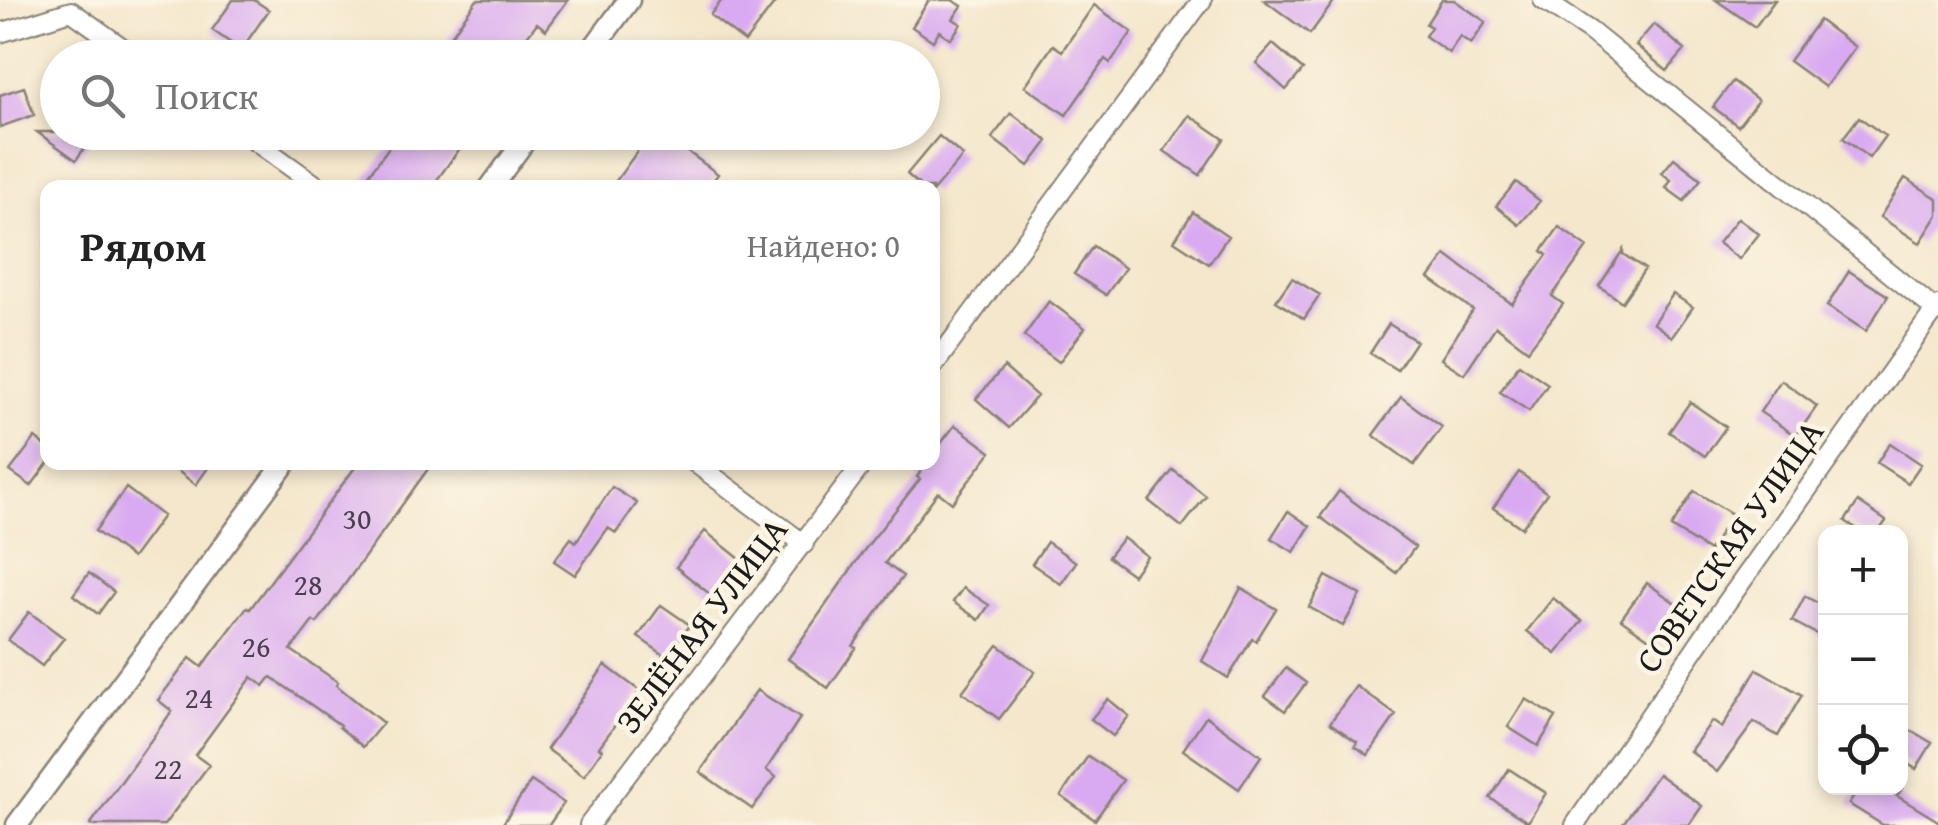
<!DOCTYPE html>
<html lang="ru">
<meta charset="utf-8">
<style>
body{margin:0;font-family:"Gentium Book Plus",serif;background:#f6f6f6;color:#222}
.controls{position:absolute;right:30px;bottom:30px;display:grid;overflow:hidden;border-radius:20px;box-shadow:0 5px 15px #0003}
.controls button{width:90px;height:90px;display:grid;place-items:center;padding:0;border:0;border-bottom:2px solid #e0e0e0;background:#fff;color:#222;font:50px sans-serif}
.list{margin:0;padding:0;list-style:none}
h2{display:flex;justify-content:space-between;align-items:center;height:130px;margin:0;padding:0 40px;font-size:42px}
h2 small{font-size:32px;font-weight:400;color:#767676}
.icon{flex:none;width:55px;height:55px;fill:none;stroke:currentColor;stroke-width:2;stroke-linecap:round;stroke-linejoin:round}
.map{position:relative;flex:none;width:1938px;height:825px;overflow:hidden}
.search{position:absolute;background:#fff;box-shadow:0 5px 15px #0003;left:40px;top:40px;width:900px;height:110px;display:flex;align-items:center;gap:25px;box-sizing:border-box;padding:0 35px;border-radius:55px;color:#767676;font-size:38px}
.panel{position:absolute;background:#fff;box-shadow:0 5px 15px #0003;left:40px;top:180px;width:900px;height:290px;border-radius:20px}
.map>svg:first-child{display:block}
.building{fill:#d9aaf1}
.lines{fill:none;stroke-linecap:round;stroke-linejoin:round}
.minor-casing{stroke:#888274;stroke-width:22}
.tertiary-casing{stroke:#888274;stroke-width:25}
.minor{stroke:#fff;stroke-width:18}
.tertiary{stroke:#fff;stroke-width:20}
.labels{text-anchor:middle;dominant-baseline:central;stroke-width:9;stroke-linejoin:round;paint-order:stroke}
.number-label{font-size:30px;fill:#4b4051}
.street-label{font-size:35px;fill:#1c1c1c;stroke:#fcf5e5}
</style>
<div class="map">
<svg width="1938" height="825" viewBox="0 0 1938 825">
<rect width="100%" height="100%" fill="#fcf5e5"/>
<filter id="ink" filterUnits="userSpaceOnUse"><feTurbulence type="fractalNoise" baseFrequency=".01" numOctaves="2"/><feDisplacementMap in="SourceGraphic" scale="20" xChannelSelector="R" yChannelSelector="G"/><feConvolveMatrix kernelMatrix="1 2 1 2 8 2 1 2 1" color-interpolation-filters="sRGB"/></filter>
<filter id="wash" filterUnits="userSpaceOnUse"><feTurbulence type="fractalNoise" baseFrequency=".0048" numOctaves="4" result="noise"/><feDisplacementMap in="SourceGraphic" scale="40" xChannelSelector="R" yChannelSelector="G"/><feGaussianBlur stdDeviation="2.25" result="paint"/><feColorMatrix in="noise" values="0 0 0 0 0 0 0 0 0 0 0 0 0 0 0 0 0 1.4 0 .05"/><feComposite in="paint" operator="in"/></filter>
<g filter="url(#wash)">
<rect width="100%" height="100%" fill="#f4e7cc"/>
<g id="blocks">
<path class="building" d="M233,0H254L269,10L241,50L212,30Z
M477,0H568L546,30L537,23L511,58H469L447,41Z
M722,0H777L745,42L710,15Z
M929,0H952L962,6L953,19L961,24L951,39L939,31L933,41L912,27Z
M1264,0H1335L1310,34Z
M1442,0H1454L1486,22L1471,44L1460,36L1449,53L1425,36L1431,27L1426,24Z
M1716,0H1775L1755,27Z
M1094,5L1132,32L1110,63L1105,59L1066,115L1025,86L1053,45L1062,51Z
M1819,20L1855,47L1825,87L1789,61Z
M1654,24L1685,50L1667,71L1636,45Z
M1273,44L1303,70L1286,90L1256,63Z
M1733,81L1758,100L1738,126L1713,107Z
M24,87L34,115L0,127V95Z
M1011,113L1048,141L1029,166L992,138Z
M1189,115L1224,139L1200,175L1164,151Z
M1859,117L1885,136L1869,158L1843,138Z
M37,132H96L76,160Z
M400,132H472L431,188H359Z
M651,132H661L718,174L708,188H611Z
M939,136L963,156L932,192V188H923L907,174Z
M1674,158L1701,179L1684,201L1666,188L1671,180L1662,173Z
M1905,178L1938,199V215L1920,243L1880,217Z
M1516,182L1540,201L1519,225L1496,206Z
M1193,212L1228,236L1209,264L1174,241Z
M1738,218L1759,234L1739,259L1718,243Z
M1559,227L1587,247L1552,296L1563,304L1528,350L1496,326L1464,374L1441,359L1473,310L1429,278L1446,255L1512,304L1547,255L1542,251Z
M1093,246L1125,268L1106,295L1074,274Z
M1623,250V254L1645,269L1622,302L1599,286Z
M1849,271L1888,296L1866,331L1827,306Z
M1292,278L1320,295L1304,319L1276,301Z
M1673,294L1693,307L1672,337L1653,323Z
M1049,301L1085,328L1059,362L1024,336Z
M1389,324L1416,341L1397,370L1370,353Z
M1519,364L1548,384L1529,411L1500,392Z
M1004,367L1037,396L1009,428L976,399Z
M1781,380L1817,406L1796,436L1760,412Z
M1401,397L1442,427L1414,465L1373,435Z
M1690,402L1726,427L1705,456L1669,432Z
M955,425L991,452L952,503L938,492L885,563L903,576L853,646L856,648L828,688L788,659L865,549L920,479L917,477L927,462H932V455Z
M35,438L48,448V463L31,486L10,471Z
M1890,443L1921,464L1908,483L1877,463Z
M166,462H212L196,485Z
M359,462H433L317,623L313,621L291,650L338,682L336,685L383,723L363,747L339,727L340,725L271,677L264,686L252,677L195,755L209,765L164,825H90L172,711L158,700L190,658L202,667L247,607L250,609Z
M1173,470L1206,496L1182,527L1149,501Z
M1519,472L1547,493L1522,528L1493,508Z
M612,487L637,503L616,533L608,528L575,575L554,561L571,538L576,542Z
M126,488L163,516L132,558L95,531Z
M1339,491L1415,547L1396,573L1320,517Z
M1694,491L1732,514L1709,551L1671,527Z
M1858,502L1886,521L1878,532H1862L1845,521Z
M1288,511L1310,526L1294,552L1271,538Z
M705,531L740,559L711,595L676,567Z
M1123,538L1147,556L1133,575L1108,557Z
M1047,542L1076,562L1061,584L1032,564Z
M89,573L114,592L98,614L73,595Z
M1326,576L1361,595L1343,626L1309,607Z
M1647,583L1681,607L1655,643L1621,619Z
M963,588L989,605L979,620L953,602Z
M1241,588L1276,609L1256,641L1252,639L1228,678L1202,661Z
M1805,596L1826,608V639L1792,621Z
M1553,598L1582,621L1556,654L1527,631Z
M661,605L690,625L667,657L638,637Z
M29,612L64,638L42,666L8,640Z
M998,645L1035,672L999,719L962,692Z
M605,665L640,691L599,747L602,750L584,776L547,749Z
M1286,668L1306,683L1285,711L1265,696Z
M1757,669L1802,695L1778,736L1754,722L1717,772L1690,751L1712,721L1722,728Z
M1356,686L1396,715L1368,755L1355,746L1357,742L1330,723Z
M757,690L800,718L766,770L776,777L752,809L700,772Z
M1108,699L1129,716L1113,736L1091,719Z
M1526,699L1556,717L1538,746L1508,727Z
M1206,716L1261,756L1239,789L1183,750Z
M1907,728L1932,743L1916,769L1900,759V740Z
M1088,756L1123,780L1095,820L1061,796Z
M1509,769L1546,793L1528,822L1490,798Z
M1658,774L1702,806L1689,825H1622Z
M531,781L564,803L549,825H502Z
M1859,788H1902L1897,796L1938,821V825H1883L1849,804Z"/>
</g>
</g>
<g filter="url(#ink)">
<use href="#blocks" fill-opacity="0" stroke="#888274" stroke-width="2.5"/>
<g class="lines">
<g class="minor-casing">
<path id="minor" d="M1543,0L1590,31L1938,312
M0,33L71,11L137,58
M242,132L320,188
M932,368L1202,0
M694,462L804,544
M589,825L864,462
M1575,825L1725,605L1938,306"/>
</g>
<g class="tertiary-casing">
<path id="tertiary" d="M586,58L629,0
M490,188L531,132
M17,825L286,462"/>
</g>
<use href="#minor" class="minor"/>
<use href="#tertiary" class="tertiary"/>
</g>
</g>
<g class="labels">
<g class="number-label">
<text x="357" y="518">30</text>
<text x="308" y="584">28</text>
<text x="256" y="646">26</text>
<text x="199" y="697">24</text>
<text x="168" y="768">22</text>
</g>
<g class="street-label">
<text transform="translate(1729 546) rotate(-55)">СОВЕТСКАЯ УЛИЦА</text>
<text transform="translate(701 625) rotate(-53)">ЗЕЛЁНАЯ УЛИЦА</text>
</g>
</g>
</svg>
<div class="controls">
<button>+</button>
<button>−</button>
<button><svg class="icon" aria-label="locate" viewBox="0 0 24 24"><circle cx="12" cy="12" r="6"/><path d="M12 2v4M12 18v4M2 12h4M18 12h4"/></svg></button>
</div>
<div class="search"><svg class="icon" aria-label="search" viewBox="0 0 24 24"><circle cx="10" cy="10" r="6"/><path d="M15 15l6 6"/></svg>Поиск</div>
<section class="panel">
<h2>Рядом<small>Найдено: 0</small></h2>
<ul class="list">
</ul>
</section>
</div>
